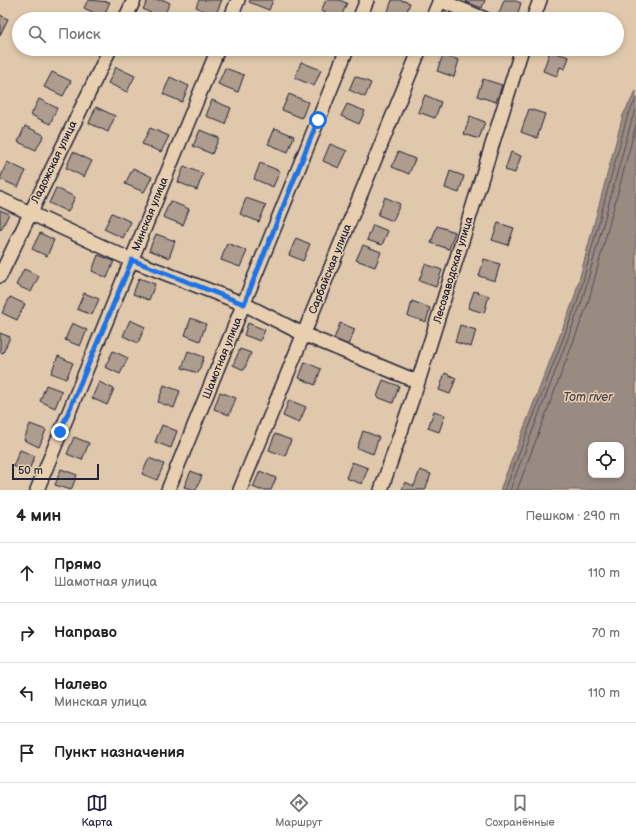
<!DOCTYPE html>
<html lang="ru">
<meta charset="utf-8">
<style>
body{margin:0;font-family:"Balsamiq Sans",sans-serif;background:#f2f2f2;color:#222}
.controls{position:absolute;right:12px;bottom:12px;display:grid;overflow:hidden;border-radius:8px;box-shadow:0 2px 6px #0003}
.controls button{width:36px;height:36px;display:grid;place-items:center;padding:0;border:0;border-bottom:1px solid #e0e0e0;background:#fff;color:#222;font:20px sans-serif}
.scale{position:absolute;left:12px;bottom:10px;width:87px;box-sizing:border-box;padding-left:4px;border:2px solid #22223b;border-top:0;font-size:11px;line-height:14px;white-space:nowrap;color:#22223b;-webkit-text-stroke:3px #e7cfb0;paint-order:stroke}
.stop{position:absolute;width:12px;height:12px;margin:-9px;border:3px solid #1a73e8;border-radius:50%;background:#fff}
.stop.end{background:#1a73e8;border-color:#fff;box-shadow:0 1px 4px #0008}
.list{margin:0;padding:0;list-style:none}
h2{display:flex;justify-content:space-between;align-items:center;height:52px;margin:0;padding:0 16px;font-size:17px}
h2 small{font-size:13px;font-weight:400;color:#767676}
.list li{display:grid;grid-template-columns:26px 1fr auto;gap:12px;align-items:center;box-sizing:border-box;height:60px;padding:0 16px;border-top:1px solid #e0e0e0}
.list b{display:block;font-size:15px;white-space:nowrap}
.list p{margin:0;font-size:13px;white-space:nowrap;color:#767676}
.list em{font-size:13px;font-style:normal;color:#767676}
.icon{flex:none;width:22px;height:22px;fill:none;stroke:currentColor;stroke-width:2;stroke-linecap:round;stroke-linejoin:round}
.map{position:relative;flex:none;width:636px;height:490px;overflow:hidden}
.search{position:absolute;background:#fff;box-shadow:0 2px 6px #0003;left:12px;right:12px;top:12px;height:44px;display:flex;align-items:center;gap:10px;box-sizing:border-box;padding:0 14px;border-radius:22px;color:#767676;font-size:15px}
.sheet{height:292px;background:#fff}
nav{display:flex;justify-content:space-around;align-items:center;box-sizing:border-box;height:56px;border-top:1px solid #e0e0e0;background:#fff;font-size:11px;color:#767676}
nav a{display:grid;justify-items:center;gap:2px}
nav .on{color:#22223b}
.map>svg:first-child{display:block}
.water{fill:#998a82;stroke:#696066;fill-rule:evenodd}
.lines{fill:none;stroke-linecap:round;stroke-linejoin:round}
.shore{stroke:#524c57;stroke-width:1}
.building{fill:#ae9c8e;stroke:#22223b}
.minor-casing{stroke:#22223b;stroke-width:16}
.minor{stroke:#e7cfb0;stroke-width:13}
.route{stroke:#1a73e8;stroke-width:5}
.labels{text-anchor:middle;dominant-baseline:central;stroke-width:3;stroke-linejoin:round;paint-order:stroke}
.street-label{font-size:11px;fill:#22223b;stroke:#e7cfb0}
.water-label{font-size:12px;font-style:italic;fill:#464150;stroke:#e7cfb0}
</style>
<div class="map">
<svg width="636" height="490" viewBox="0 0 636 490">
<rect width="100%" height="100%" fill="#dfc8ab"/>
<filter id="ink" filterUnits="userSpaceOnUse"><feTurbulence type="fractalNoise" baseFrequency=".025" numOctaves="2"/><feDisplacementMap in="SourceGraphic" scale="8" xChannelSelector="R" yChannelSelector="G"/><feConvolveMatrix kernelMatrix="1 2 1 2 8 2 1 2 1" color-interpolation-filters="sRGB"/></filter>
<g filter="url(#ink)">
<path class="water" d="M636,91V490H500L574,299L623,115ZM591,445H621V475H591Z"/>
<g class="lines">
<path class="shore" d="M505,490L578,300L627,117L636,99
M510,490L582,301L632,119L636,110
M517,490L588,303L636,125"/>
</g>
<path class="building" d="M88,0L110,2L103,17L84,8Z
M148,0H164L170,3L162,19L143,9Z
M199,0H222L215,16L196,7Z
M250,0H273L269,10L249,2Z
M326,0H339L347,3L340,19L321,11Z
M392,0H401L410,3L404,19L387,14Z
M467,0H485L482,8L466,2Z
M504,0H513L521,3L516,19H508L498,16Z
M0,15L8,19L0,35Z
M550,51L569,57L565,69L560,67L557,76L543,71Z
M443,55L459,60L454,77L437,71Z
M301,62L321,70L314,86L295,78Z
M116,67L135,76L127,92L108,83Z
M225,68L244,75L238,92L218,84Z
M52,72L71,81L63,96L44,87Z
M355,76L371,83L365,97L349,90Z
M170,77L189,86L182,102L163,94Z
M483,79L502,85L496,102L477,96Z
M289,94L308,102L302,118L282,110Z
M425,95L441,102L435,118L418,112Z
M39,99L57,108L50,124L31,115Z
M212,100L231,108L225,124L206,116Z
M347,104L365,111L359,124L341,116Z
M96,107L115,116L108,132L89,123Z
M529,109L545,114L537,138L521,132Z
M470,116L485,122L479,139L464,134Z
M25,126L44,135L36,150L18,142Z
M150,128L169,136L161,152L142,144Z
M275,128L294,136L288,152L268,144Z
M200,130L219,138L212,154L193,146Z
M330,144L347,151L339,168L323,161Z
M73,152L92,161L84,177L66,168Z
M398,152L415,159L409,174L392,167Z
M511,152L521,156L515,173L505,170Z
M7,162L26,171L18,187L0,179Z
M260,163L280,171L273,187L254,179Z
M184,166L203,174L197,190L178,182Z
M133,168L152,177L144,192L125,184Z
M450,171L464,176L459,193L445,188Z
M56,188L75,197L68,212L49,203Z
M385,197L400,204L393,221L378,215Z
M246,198L266,205L259,222L240,214Z
M170,201L189,209L183,225L163,217Z
M0,210L9,214L1,230L0,229Z
M112,213L131,222L123,238L104,229Z
M498,223L514,228L508,245L492,240Z
M373,225L388,231L382,245L367,240Z
M437,226L455,232L449,249L431,243Z
M40,233L54,240L47,256L32,249Z
M156,234L175,241L169,258L149,250Z
M296,238L310,244L303,261L289,255Z
M227,243L247,251L240,267L221,260Z
M363,245L381,252L375,267L356,260Z
M98,255L114,261L107,278L92,271Z
M484,259L500,264L495,281L479,276Z
M425,264L442,270L436,287L419,281Z
M24,269L39,276L31,292L16,285Z
M139,278L155,284L149,300L133,294Z
M474,291L489,296L484,313L468,308Z
M84,293L99,299L92,315L77,309Z
M10,297L25,304L17,320L2,313Z
M412,301L430,308L426,322L408,316Z
M191,318L206,324L200,341L185,335Z
M130,320L145,327L138,343L123,336Z
M72,323L87,330L80,346L65,340Z
M248,323L265,330L260,341L244,335Z
M340,323L355,329L348,345L334,339Z
M460,325L476,330L471,347L455,342Z
M0,333L10,337L3,353L0,352Z
M240,349L251,353L244,370L233,365Z
M113,351L128,358L120,374L105,367Z
M188,351L204,357L198,373L182,368Z
M58,356L73,363L66,379L51,373Z
M305,362L321,369L315,385L299,378Z
M445,373L456,378L450,394L439,390Z
M383,380L399,386L393,403L377,397Z
M99,382L114,389L107,405L92,398Z
M46,385L62,391L55,408L40,401Z
M164,385L180,391L174,408L158,402Z
M220,392L236,398L229,415L214,409Z
M289,400L306,407L299,423L283,416Z
M434,411L445,415L439,432L428,428Z
M30,424L46,430L39,447L24,440Z
M162,425L177,431L171,448L155,442Z
M363,431L379,437L373,454L357,448Z
M275,434L291,440L285,456L269,450Z
M74,437L89,443L82,460L67,454Z
M20,450L35,456L28,472L13,466Z
M149,458L164,464L157,480L142,474Z
M352,462L368,468L362,484L346,478Z
M61,469L77,475L71,490L55,485Z
M420,470L431,474L425,490H402L405,482L414,486Z
M191,471L202,476L196,490L184,487Z
M260,471L276,478L271,490H260L253,487Z"/>
<g class="lines">
<g class="minor-casing">
<path id="minor" d="M439,0L485,19
M125,19L134,0
M230,19L238,0
M359,19L367,0
M432,19L440,0
M533,19L540,0
M0,199L131,260L244,304L303,334L418,382
M0,276L110,49
M37,490L218,49
M168,490L347,49
M240,490L420,49
M381,490L418,382L522,49"/>
</g>
<use href="#minor" class="minor"/>
</g>
</g>
<g class="lines" filter="url(#ink)">
<path class="route" d="M60,432L132,260L244,304L318,120"/>
</g>
<g class="labels">
<g class="street-label">
<text transform="translate(54 162) rotate(-64)">Ладожская улица</text>
<text transform="translate(150 214) rotate(-68)">Минская улица</text>
<text transform="translate(330 269) rotate(-68)">Сарбайская улица</text>
<text transform="translate(453 270) rotate(-73)">Лесозаводская улица</text>
<text transform="translate(222 358) rotate(-68)">Шамотная улица</text>
</g>
<g class="water-label">
<text x="588" y="397">Tom river</text>
</g>
</g>
</svg>
<div class="controls">
<button><svg class="icon" aria-label="locate" viewBox="0 0 24 24"><circle cx="12" cy="12" r="6"/><path d="M12 2v4M12 18v4M2 12h4M18 12h4"/></svg></button>
</div>
<div class="scale">50 m</div>
<div class="stop" style="left:318px;top:120px"></div>
<div class="stop end" style="left:60px;top:432px"></div>
<div class="search"><svg class="icon" aria-label="search" viewBox="0 0 24 24"><circle cx="10" cy="10" r="6"/><path d="M15 15l6 6"/></svg>Поиск</div>
</div>
<section class="sheet">
<h2>4 мин<small>Пешком · 290 m</small></h2>
<ul class="list">
<li><svg class="icon" aria-label="ahead" viewBox="0 0 24 24"><path d="M12 20V5M6 11l6-6 6 6"/></svg><div><b>Прямо</b><p>Шамотная улица</p></div><em>110 m</em></li>
<li><svg class="icon" aria-label="right" viewBox="0 0 24 24"><path d="M7 20v-9h11M14 6l5 5-5 5"/></svg><div><b>Направо</b></div><em>70 m</em></li>
<li><svg class="icon" aria-label="left" viewBox="0 0 24 24"><path d="M17 20v-9H6M10 6l-5 5 5 5"/></svg><div><b>Налево</b><p>Минская улица</p></div><em>110 m</em></li>
<li><svg class="icon" aria-label="arrive" viewBox="0 0 24 24"><path d="M6 21V4h12l-3 4 3 4H6"/></svg><div><b>Пункт назначения</b></div></li>
</ul>
</section>
<nav>
<a class="on"><svg class="icon" aria-label="map" viewBox="0 0 24 24"><path d="M3 6l6-2 6 2 6-2v14l-6 2-6-2-6 2zM9 4v14M15 6v14"/></svg>Карта</a>
<a><svg class="icon" aria-label="directions" viewBox="0 0 24 24"><path d="M12 3l9 9-9 9-9-9zM9 14v-3h6M13 9l2 2-2 2"/></svg>Маршрут</a>
<a><svg class="icon" aria-label="saved" viewBox="0 0 24 24"><path d="M7 4h10v16l-5-4-5 4z"/></svg>Сохранённые</a>
</nav>
